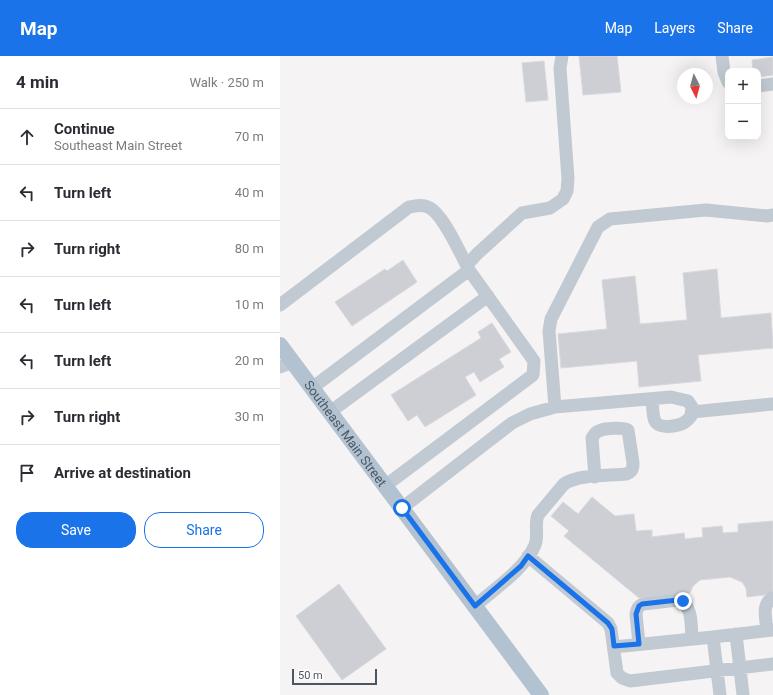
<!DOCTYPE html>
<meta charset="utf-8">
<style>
body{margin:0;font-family:Roboto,sans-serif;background:#f7f7f7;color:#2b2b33}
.controls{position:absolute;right:12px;top:12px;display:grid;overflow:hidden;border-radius:8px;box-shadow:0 4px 16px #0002}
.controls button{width:36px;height:36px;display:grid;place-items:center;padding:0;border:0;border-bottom:1px solid #e1e1e2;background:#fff;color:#2b2b33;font:20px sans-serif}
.compass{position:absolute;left:397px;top:12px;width:36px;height:36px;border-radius:50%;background:#fff;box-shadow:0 4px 16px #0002;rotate:174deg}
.scale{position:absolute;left:12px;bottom:10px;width:85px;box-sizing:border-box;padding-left:4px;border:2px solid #4a5661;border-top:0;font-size:11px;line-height:14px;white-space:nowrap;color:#4a5661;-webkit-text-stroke:3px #fff;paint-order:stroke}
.stop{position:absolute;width:12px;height:12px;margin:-9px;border:3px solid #1a73e8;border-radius:50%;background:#fff}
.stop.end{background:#1a73e8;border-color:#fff;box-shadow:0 1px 4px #0008}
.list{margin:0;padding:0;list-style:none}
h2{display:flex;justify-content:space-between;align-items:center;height:52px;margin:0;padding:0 16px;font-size:17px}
h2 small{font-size:13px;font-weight:400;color:#7c7c81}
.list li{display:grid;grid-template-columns:26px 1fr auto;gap:12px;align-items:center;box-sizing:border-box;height:56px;padding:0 16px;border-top:1px solid #e1e1e2}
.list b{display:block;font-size:15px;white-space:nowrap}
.list p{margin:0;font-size:13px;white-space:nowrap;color:#7c7c81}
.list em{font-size:13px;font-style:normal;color:#7c7c81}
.actions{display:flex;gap:8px;padding:12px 16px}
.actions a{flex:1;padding:9px 0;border:1px solid #1a73e8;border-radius:16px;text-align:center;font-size:14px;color:#1a73e8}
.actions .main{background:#1a73e8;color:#fff}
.icon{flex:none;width:22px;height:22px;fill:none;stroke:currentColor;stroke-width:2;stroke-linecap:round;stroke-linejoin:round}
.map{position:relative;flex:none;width:493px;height:639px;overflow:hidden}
header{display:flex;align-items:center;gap:24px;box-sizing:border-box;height:56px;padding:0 20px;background:#1a73e8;color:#fff}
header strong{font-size:19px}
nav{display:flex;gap:22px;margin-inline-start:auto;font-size:14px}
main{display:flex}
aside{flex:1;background:#fff}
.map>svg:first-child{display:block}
.building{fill:#cdcfd5;stroke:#d7d9de}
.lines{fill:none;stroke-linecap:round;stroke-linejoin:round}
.minor{stroke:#c1cad2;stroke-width:13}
.major{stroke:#b3c2d1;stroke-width:16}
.route{stroke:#1a73e8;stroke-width:5}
.labels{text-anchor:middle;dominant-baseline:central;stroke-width:3.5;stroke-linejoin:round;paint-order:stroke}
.street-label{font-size:13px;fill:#4a5661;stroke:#fff}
</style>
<header>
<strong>Map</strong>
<nav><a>Map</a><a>Layers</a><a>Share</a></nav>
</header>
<main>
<aside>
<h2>4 min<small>Walk · 250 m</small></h2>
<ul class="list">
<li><svg class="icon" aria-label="ahead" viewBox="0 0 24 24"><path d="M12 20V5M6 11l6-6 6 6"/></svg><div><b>Continue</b><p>Southeast Main Street</p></div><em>70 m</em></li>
<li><svg class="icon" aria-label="left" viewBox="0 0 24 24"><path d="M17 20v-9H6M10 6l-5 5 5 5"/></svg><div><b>Turn left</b></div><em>40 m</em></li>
<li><svg class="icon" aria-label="right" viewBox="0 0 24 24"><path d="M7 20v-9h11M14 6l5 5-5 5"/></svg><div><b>Turn right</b></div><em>80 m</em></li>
<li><svg class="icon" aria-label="left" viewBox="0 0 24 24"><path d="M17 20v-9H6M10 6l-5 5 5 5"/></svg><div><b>Turn left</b></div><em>10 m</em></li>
<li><svg class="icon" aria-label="left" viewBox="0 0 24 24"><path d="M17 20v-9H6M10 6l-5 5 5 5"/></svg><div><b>Turn left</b></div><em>20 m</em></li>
<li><svg class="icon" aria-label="right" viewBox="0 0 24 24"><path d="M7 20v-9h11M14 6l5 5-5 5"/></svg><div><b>Turn right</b></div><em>30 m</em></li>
<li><svg class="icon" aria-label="arrive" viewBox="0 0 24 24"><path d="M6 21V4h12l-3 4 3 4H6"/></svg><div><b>Arrive at destination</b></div></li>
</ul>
<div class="actions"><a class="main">Save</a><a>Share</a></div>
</aside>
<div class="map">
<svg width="493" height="639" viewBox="0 0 493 639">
<rect width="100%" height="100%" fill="#f5f3f3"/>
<path class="building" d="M299,0H337L341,36L303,39Z
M493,1V19L478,21V15H473L472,4Z
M264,5L268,44L246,46L242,7Z
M123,204L137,226L72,270L55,246L105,213L107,215Z
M437,213L441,262L491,257L493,292L418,299L421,325L359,331L357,305L281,312L278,278L327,273L322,224L355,220L360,268L407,264L403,217Z
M212,267L231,296L219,303L224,311L200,326L194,316L185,321L196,339L145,371L137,359L128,365L111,339L201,282L198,276Z
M312,441L335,460L354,458L356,475L372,474V481L404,477L405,483L423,481L422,472L442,470L443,477L458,476V468L493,465V538L467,541L466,532L462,526L450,521L420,524L413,530L410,537L359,542L284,480L289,475L271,460L283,446L298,458Z
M59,528L106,593L62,624L16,560Z"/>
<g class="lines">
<path class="minor" d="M442,0L444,16L448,26
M478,30L493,28
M187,209L197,198L242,157L270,152L283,143L287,135L288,123L280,12L282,0
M0,249L129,151C136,150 141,148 148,151C163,157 181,199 189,214
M0,311L13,306
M32,332L189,214L254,305L253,319L105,430
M275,351L269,275L271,263L318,171L330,163L426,154L487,160L493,159
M50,356L208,240
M412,356L493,348
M122,452L232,367L250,358L275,351L391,341L408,345L412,351L411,360C408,364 404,368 398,369C392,371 378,372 375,365C372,359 373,349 372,343
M248,500L328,567L331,573L337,617L342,622L350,625L493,608
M195,550C214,533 245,513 255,489C259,479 254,468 258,459L284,428C299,418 329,420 346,418C352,416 353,413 353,407L348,374C343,371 325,372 319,375C315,376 314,379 312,382L315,421
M487,574C486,564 481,547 493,542
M456,578L463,639
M433,581L440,639
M359,588L356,558C357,553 358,550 363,548L398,544C413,548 411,570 412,583
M334,591L433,581L493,574"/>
<path class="major" id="s1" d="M0,289L261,639"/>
</g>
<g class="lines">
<path class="route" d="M122,452L195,550L241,510L248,500L328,567L332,573L334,590L359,588L356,558L359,550L362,548L398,544L403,545"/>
</g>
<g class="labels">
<g class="street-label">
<text stroke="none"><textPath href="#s1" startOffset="110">Southeast Main Street</textPath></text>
</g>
</g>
</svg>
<div class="controls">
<button>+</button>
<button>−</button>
</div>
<svg class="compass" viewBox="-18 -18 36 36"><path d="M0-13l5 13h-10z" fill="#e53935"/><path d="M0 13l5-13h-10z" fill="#7c7c81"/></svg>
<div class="scale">50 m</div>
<div class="stop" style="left:122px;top:452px"></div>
<div class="stop end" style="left:403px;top:545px"></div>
</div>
</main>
